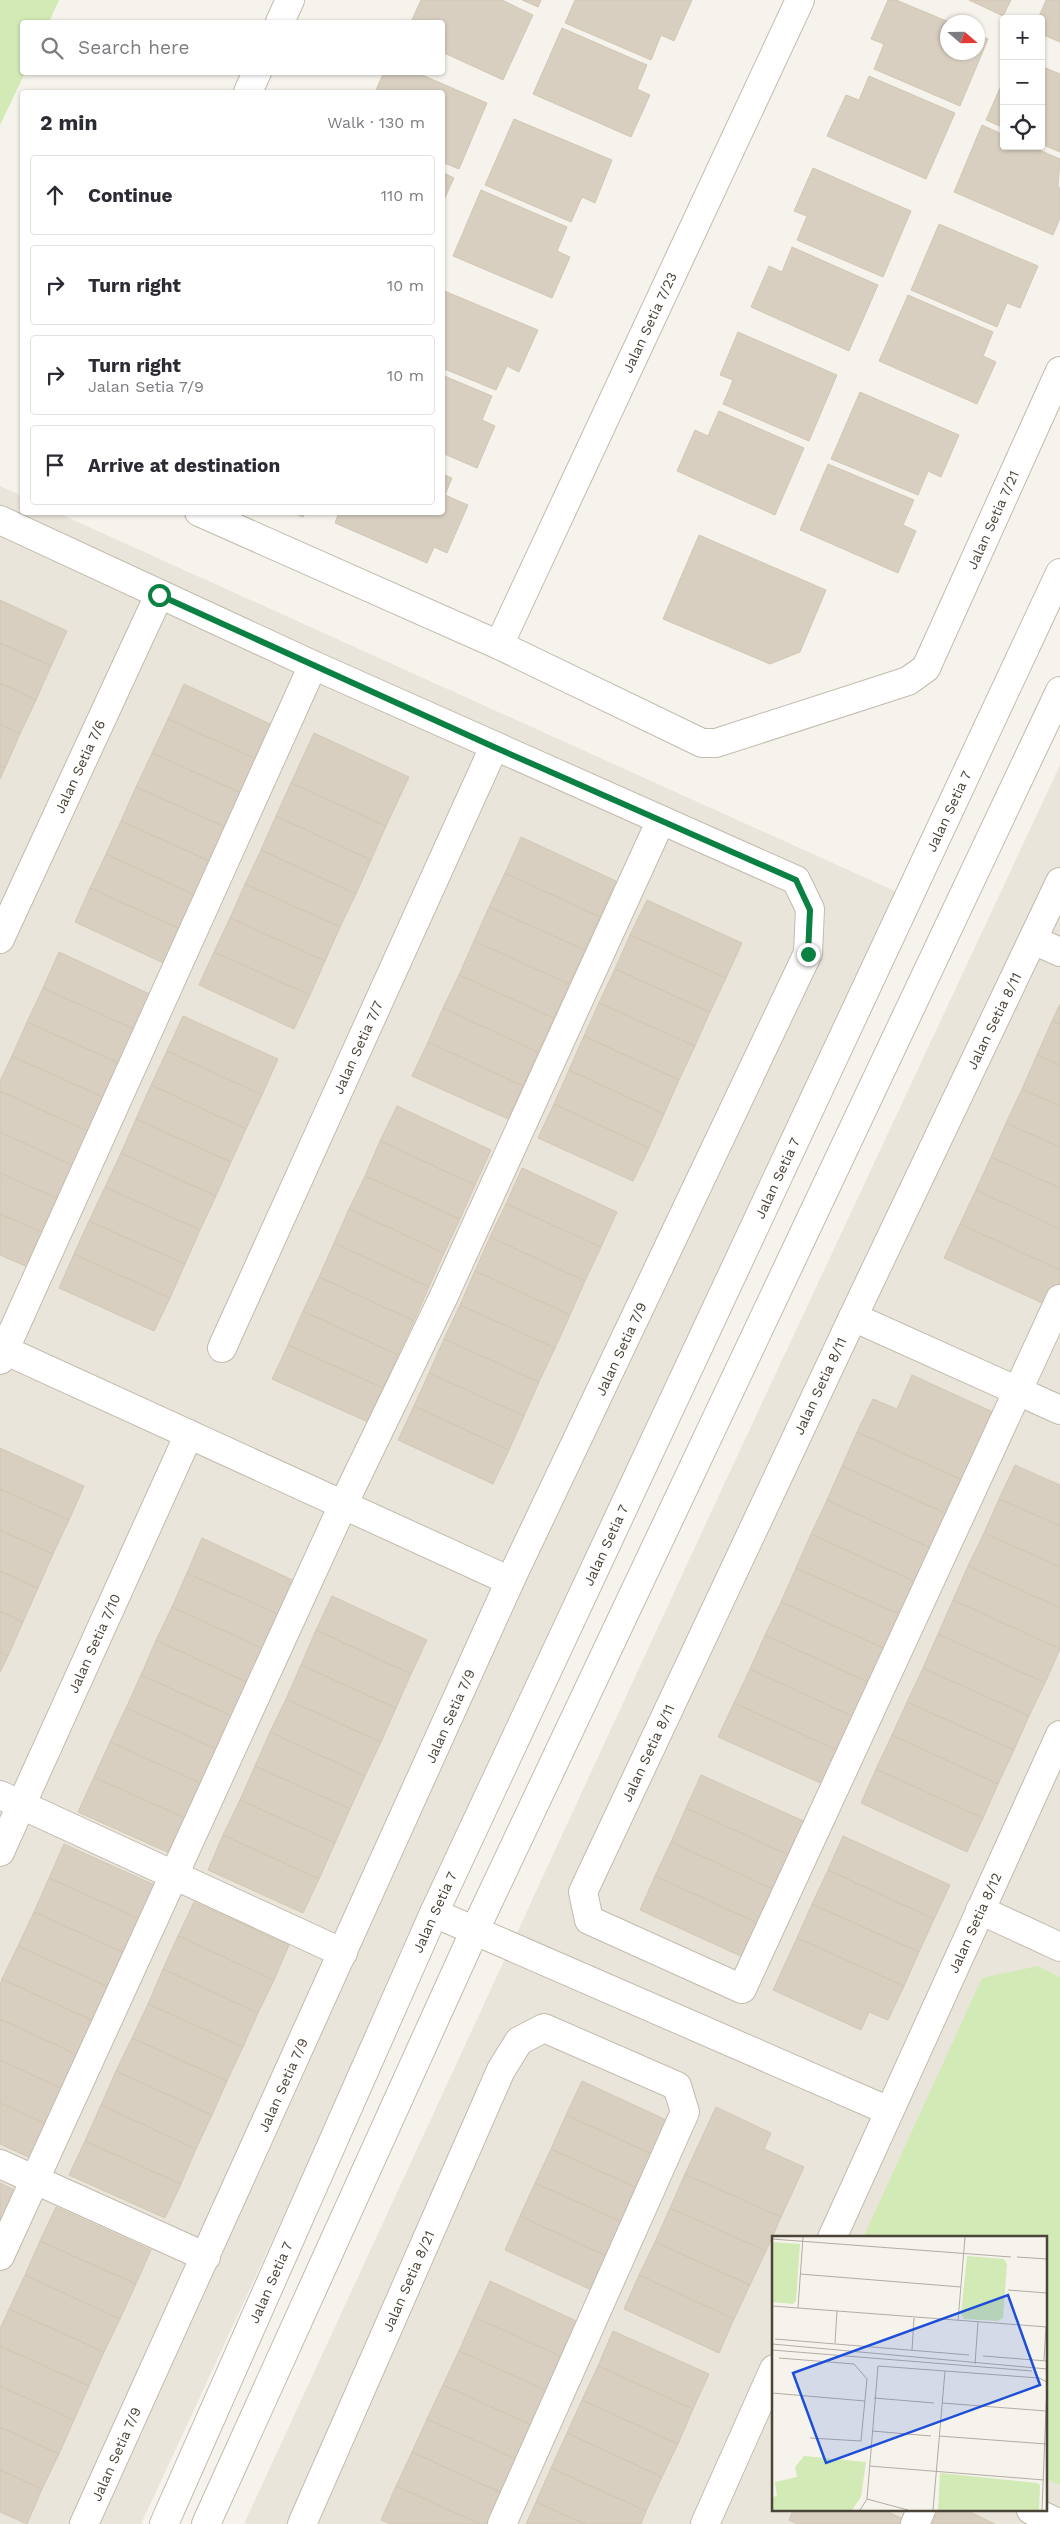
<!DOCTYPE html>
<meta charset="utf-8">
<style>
body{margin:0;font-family:"Work Sans",sans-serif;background:#f2f2f3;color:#2b2b33}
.controls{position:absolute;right:15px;top:15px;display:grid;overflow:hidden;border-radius:5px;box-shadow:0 1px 4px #0004}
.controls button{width:45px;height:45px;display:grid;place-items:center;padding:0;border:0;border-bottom:1px solid #e1e1e2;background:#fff;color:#2b2b33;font:25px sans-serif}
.compass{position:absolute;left:940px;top:15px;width:45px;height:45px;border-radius:50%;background:#fff;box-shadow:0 1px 4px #0004;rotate:110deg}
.stop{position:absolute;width:15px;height:15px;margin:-11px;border:4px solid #0b8043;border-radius:50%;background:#fff}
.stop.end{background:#0b8043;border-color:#fff;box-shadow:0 1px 5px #0008}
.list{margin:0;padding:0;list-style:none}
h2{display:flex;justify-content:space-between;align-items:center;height:65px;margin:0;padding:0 20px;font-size:21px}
h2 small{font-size:16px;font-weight:400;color:#7c7c81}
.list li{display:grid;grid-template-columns:32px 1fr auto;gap:15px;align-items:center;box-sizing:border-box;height:80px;margin:0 10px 10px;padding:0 10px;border:1px solid #e1e1e2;border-radius:5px}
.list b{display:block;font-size:19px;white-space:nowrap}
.list p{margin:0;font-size:16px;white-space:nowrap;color:#7c7c81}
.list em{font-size:16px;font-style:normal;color:#7c7c81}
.icon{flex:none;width:28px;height:28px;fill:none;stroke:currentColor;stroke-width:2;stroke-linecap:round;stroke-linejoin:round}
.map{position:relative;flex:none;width:1060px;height:2524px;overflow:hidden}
.search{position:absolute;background:#fff;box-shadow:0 1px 4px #0004;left:20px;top:20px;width:425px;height:55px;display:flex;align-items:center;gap:12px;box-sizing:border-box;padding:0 18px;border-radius:5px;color:#7c7c81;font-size:19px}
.panel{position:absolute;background:#fff;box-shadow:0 1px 4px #0004;left:20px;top:90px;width:425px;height:425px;border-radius:5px}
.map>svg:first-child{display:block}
.residential{fill:#eae5da;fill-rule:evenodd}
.green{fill:#d2eab5}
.building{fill:#d8cfc1;stroke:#d3c7b4}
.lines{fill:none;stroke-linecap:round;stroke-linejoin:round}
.minor-casing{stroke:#c2bbae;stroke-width:30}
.minor{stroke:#fff;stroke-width:28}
.route{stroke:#0b8043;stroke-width:6}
.labels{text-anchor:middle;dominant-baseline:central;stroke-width:4;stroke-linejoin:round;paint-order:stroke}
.street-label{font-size:14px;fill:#4b4439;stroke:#fff}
.inset-road{fill:none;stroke:#b2ada4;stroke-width:1}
.view{fill:#1d4ed8;fill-opacity:0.15;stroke:#1d4ed8;stroke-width:2.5}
.inset-edge{fill:none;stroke:#4b4439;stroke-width:2.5}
</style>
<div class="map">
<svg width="1060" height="2524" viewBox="0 0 1060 2524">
<rect width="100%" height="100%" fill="#f6f3ec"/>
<path class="residential" d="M0,486L22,496V512L58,513L897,892L141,2524H0Z
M1060,765V2524H244L720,1493ZM774,2238H1046V2510H774Z"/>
<path class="green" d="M0,0H59L49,22H22V72L25,73L0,125Z
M1038,1966L1060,1977V2485L1046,2479V2238H863L982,1978Z"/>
<path class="building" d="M421,0H502L533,15L503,80L442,52V22H411Z
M522,0H541L538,7Z
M575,0H692L674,41L661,35L651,60L565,23Z
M888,0H896L949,22L948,52H978V35L988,39L960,106L874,69L884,44L871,39Z
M969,0H1011L1003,16Z
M1046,0H1060V42L1041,34V19H1038Z
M562,28L647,65L637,89L650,95L631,137L533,94Z
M1041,66L1060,74V152L1041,144Z
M384,72H415L487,103L459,169L442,162V92H375Z
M869,76L955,113L926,179L827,136L846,95L859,100Z
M1004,79V128L986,120Z
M514,119L612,160L595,203L582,197L571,222L485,185Z
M982,125L1004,135V146H1030L1060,159L1058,187L1060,188V218L1053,235L954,192Z
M813,168L911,211L883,277L797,240L807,216L794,211Z
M442,172L454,178L442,204Z
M481,190L567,227L557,251L570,257L552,298L453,256Z
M939,224L1038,266L1020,308L1007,303L997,327L911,290Z
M792,247L878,285L849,351L751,307L769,266L782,272Z
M442,290L538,330L519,372L507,366L496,390L442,368Z
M908,295L993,332L983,356L996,362L977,404L879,361Z
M738,332L837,375L809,441L723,404L733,380L720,375Z
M442,375L492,396L482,420L495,426L477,468L442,453Z
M860,392L959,435L941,477L928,471L918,495L831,459Z
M719,411L804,448L775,515L677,471L695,430L708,436Z
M828,464L914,500L903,525L916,531L898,573L800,530Z
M442,474L452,478L445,495L468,505L447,553L434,547L427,563L335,523L339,512H442Z
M291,512H305L303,517Z
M699,535L826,590L800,652L770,664L663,619Z
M0,600L67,631L51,666L0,643Z
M0,643L51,666L36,700L0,683Z
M0,683L36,700L20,734L0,724Z
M184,684L279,728L263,762L168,719Z
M168,719L263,762L248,796L152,753Z
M0,724L20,734L5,768L0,765Z
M314,733L409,777L386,826L291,783Z
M152,753L248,796L232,830L136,787Z
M0,765L5,768L0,779Z
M291,783L386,826L371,860L276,816Z
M136,787L232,830L216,864L121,821Z
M276,816L371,860L356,894L261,850Z
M121,821L216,864L201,898L106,854Z
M521,837L616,881L600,917L505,873Z
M261,850L356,894L340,927L245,884Z
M106,854L201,898L185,931L90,888Z
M505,873L600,917L585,950L489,907Z
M245,884L340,927L325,961L230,918Z
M90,888L185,931L170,966L75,922Z
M647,900L742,943L726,978L630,935Z
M489,907L585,950L569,984L474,941Z
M230,918L325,961L310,995L214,952Z
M630,935L726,978L710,1012L615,969Z
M474,941L569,984L554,1018L459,975Z
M59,952L154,996L138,1031L43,988Z
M214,952L310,995L294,1029L199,985Z
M615,969L710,1012L695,1046L599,1003Z
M459,975L554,1018L538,1052L443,1008Z
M43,988L138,1031L123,1065L27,1022Z
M599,1003L695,1046L679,1080L584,1036Z
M1060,1004V1024L1052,1021Z
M443,1008L538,1052L523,1086L428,1042Z
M183,1016L278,1059L262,1095L167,1051Z
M1052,1021L1060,1024V1065L1037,1055Z
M27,1022L123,1065L107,1099L12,1056Z
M584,1036L679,1080L664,1114L569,1070Z
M428,1042L523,1086L508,1119L412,1076Z
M167,1051L262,1095L246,1129L151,1085Z
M1037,1055L1060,1065V1106L1022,1089Z
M12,1056L107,1099L92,1133L0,1091V1081Z
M569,1070L664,1114L649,1148L554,1104Z
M151,1085L246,1129L231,1162L136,1119Z
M1022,1089L1060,1106V1147L1006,1123Z
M0,1091L92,1133L76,1167L0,1132Z
M554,1104L649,1148L633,1181L538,1138Z
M397,1106L491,1150L475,1185L380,1141Z
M136,1119L231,1162L216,1196L121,1153Z
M1006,1123L1060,1147V1188L991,1157Z
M0,1132L76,1167L61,1200L0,1173Z
M380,1141L475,1185L460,1219L365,1176Z
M121,1153L216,1196L200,1230L105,1187Z
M991,1157L1060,1188V1229L976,1190Z
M522,1168L617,1212L601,1247L506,1204Z
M0,1173L61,1200L46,1234L0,1214Z
M365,1176L460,1219L444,1253L349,1209Z
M105,1187L200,1230L185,1264L89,1221Z
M976,1190L1060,1229V1270L960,1224Z
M506,1204L601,1247L585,1281L490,1237Z
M349,1209L444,1253L429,1287L334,1243Z
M0,1214L46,1234L30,1268L0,1255Z
M89,1221L185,1264L170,1298L74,1254Z
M960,1224L1060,1270V1287L1051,1307L944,1258Z
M490,1237L585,1281L570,1315L475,1271Z
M334,1243L429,1287L414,1321L319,1277Z
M74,1254L170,1298L154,1331L59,1288Z
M475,1271L570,1315L555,1348L460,1305Z
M319,1277L414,1321L398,1355L303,1311Z
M460,1305L555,1348L539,1382L444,1339Z
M303,1311L398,1355L383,1388L288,1345Z
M444,1339L539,1382L524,1416L429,1373Z
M288,1345L383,1388L368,1422L272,1379Z
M429,1373L524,1416L509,1450L414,1406Z
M912,1375L995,1413L964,1481L857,1432L873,1399L897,1409Z
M414,1406L509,1450L493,1484L398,1440Z
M857,1432L964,1481L949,1515L842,1466Z
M0,1448L84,1486L69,1520L0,1489Z
M1015,1465L1060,1485V1526L999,1499Z
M842,1466L949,1515L933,1549L827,1500Z
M0,1489L69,1520L53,1554L0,1530Z
M999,1499L1060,1526V1567L984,1533Z
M827,1500L933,1549L918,1583L811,1534Z
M0,1530L53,1554L38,1588L0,1571Z
M984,1533L1060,1567V1608L968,1566Z
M811,1534L918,1583L903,1616L796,1568Z
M202,1538L297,1582L282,1616L187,1573Z
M968,1566L1060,1608V1649L953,1600Z
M796,1568L903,1616L888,1650L781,1602Z
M0,1571L38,1588L23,1622L0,1611Z
M187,1573L282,1616L266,1650L172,1607Z
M332,1596L427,1640L411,1674L316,1630Z
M953,1600L1060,1649L1045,1683L938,1634Z
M781,1602L888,1650L872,1684L765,1635Z
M172,1607L266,1650L251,1684L156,1640Z
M0,1611L23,1622L8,1656L0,1652Z
M316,1630L411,1674L396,1708L301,1665Z
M938,1634L1045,1683L1029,1716L923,1668Z
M765,1635L872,1684L856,1718L750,1669Z
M156,1640L251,1684L236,1718L141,1675Z
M0,1652L8,1656L0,1672Z
M301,1665L396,1708L381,1742L286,1699Z
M923,1668L1029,1716L1014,1750L907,1702Z
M750,1669L856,1718L841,1752L734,1703Z
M141,1675L236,1718L221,1751L126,1708Z
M286,1699L381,1742L365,1776L270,1732Z
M907,1702L1014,1750L998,1784L892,1735Z
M734,1703L841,1752L825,1785L718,1737Z
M126,1708L221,1751L205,1785L110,1742Z
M270,1732L365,1776L350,1809L255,1766Z
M892,1735L998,1784L983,1818L876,1769Z
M110,1742L205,1785L189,1820L94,1777Z
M255,1766L350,1809L335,1843L240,1800Z
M876,1769L983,1818L967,1852L861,1803Z
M701,1775L808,1823L793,1857L686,1808Z
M94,1777L189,1820L174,1855L78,1812Z
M240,1800L335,1843L319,1879L223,1835Z
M686,1808L793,1857L777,1891L671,1842Z
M223,1835L319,1879L303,1913L208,1870Z
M843,1836L950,1885L934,1919L828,1870Z
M671,1842L777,1891L762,1925L655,1876Z
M64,1844L159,1887L144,1921L49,1878Z
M828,1870L934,1919L919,1952L812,1904Z
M655,1876L762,1925L747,1959L640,1910Z
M49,1878L144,1921L129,1955L34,1912Z
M194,1902L289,1945L274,1980L178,1936Z
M812,1904L919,1952L904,1986L797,1938Z
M34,1912L129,1955L113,1989L18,1946Z
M178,1936L274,1980L258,2013L163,1969Z
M797,1938L904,1986L888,2020L869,2012L861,2030L773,1990Z
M18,1946L113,1989L98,2023L2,1979Z
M163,1969L258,2013L243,2047L148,2004Z
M2,1979L98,2023L82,2057L0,2019V1985Z
M148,2004L243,2047L227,2081L132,2038Z
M0,2019L82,2057L67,2091L0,2060Z
M132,2038L227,2081L212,2115L116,2071Z
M0,2060L67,2091L51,2126L0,2103Z
M116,2071L212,2115L196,2149L101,2105Z
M582,2081L677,2125L661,2158L566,2115Z
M0,2103L51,2126L35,2160L0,2144Z
M101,2105L196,2149L181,2184L85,2141Z
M716,2107L771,2133L764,2149L804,2167L781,2217L685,2174Z
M566,2115L661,2158L646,2192L551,2149Z
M85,2141L181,2184L165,2218L69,2175Z
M551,2149L646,2192L631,2226L535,2183Z
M685,2174L781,2217L766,2251L670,2208Z
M0,2183L21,2193L0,2224Z
M535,2183L631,2226L615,2260L520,2216Z
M56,2207L151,2250L136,2284L40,2241Z
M670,2208L766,2251L750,2285L655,2242Z
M520,2216L615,2260L600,2294L505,2250Z
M40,2241L136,2284L120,2319L25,2275Z
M655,2242L750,2285L734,2319L639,2275Z
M25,2275L120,2319L104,2352L9,2309Z
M639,2275L734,2319L719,2353L624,2309Z
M490,2281L585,2325L569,2360L474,2317Z
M9,2309L104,2352L89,2386L0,2346V2329Z
M474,2317L569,2360L554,2394L459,2351Z
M613,2331L709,2374L693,2409L598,2366Z
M0,2346L89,2386L74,2420L0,2386Z
M459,2351L554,2394L538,2428L443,2385Z
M598,2366L693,2409L678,2444L582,2400Z
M443,2385L538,2428L523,2462L427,2419Z
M0,2386L74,2420L59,2454L0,2427Z
M582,2400L678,2444L662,2477L567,2433Z
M427,2419L523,2462L508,2496L412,2452Z
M0,2427L59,2454L42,2489L0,2470Z
M567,2433L662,2477L646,2511L551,2468Z
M412,2452L508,2496L494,2524H480L396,2486Z
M551,2468L646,2511L641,2524H585L536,2502Z
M0,2470L42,2489L27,2524L0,2512Z
M396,2486L480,2524H390L381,2520Z
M536,2502L585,2524H526Z
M793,2510H884L905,2520L903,2524H797L789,2520Z
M938,2510H966L995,2524H932Z"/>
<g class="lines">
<g class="minor-casing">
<g id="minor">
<path d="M280,22L290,0"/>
<path d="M248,92L257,72"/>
<path id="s1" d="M199,512L499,645L702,743H716L908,681L926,668L1060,371"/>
<path d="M0,520L313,665L796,880L810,909L808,953L510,1581L84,2524"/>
<path id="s2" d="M499,645L800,0"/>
<path d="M1060,882L853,1317L583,1892L589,1920L742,1989L1060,1299"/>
<path id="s3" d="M0,939L159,595"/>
<path d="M1033,940L1060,952"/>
<path d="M853,1317L1060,1410"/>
<path d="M0,1348L510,1581"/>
<path id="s4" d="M222,1348L494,747"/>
<path d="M0,1360L313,665"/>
<path d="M0,1795L343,1953"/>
<path id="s5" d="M0,1852L189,1434"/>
<path d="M980,1910L1060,1947"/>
<path d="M434,1913L889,2111"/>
<path d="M0,2164L206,2257"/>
<path id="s6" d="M832,2238L1060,1735"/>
<path d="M0,2256L343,1505L443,1298L661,820"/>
<path d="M1031,2510L1060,2524"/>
<path id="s7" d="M164,2524L434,1913L1060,573"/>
<path d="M206,2524L475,1930L1060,691"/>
<path id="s8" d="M302,2524L501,2070L519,2041L544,2028L677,2086L685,2112L502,2524"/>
<path d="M705,2524L774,2369"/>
<path d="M915,2524L921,2510"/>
</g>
</g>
<use href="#minor" class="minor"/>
</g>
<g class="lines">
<path class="route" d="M159,595L494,747L796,880L810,910L808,954"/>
</g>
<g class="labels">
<g class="street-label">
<text stroke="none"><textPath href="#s2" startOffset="356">Jalan Setia 7/23</textPath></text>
<text stroke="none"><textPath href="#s1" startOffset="954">Jalan Setia 7/21</textPath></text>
<text stroke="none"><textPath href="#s3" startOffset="190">Jalan Setia 7/6</textPath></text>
<text stroke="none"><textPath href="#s7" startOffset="1884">Jalan Setia 7</textPath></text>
<text transform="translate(994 1021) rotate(-64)">Jalan Setia 8/11</text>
<text stroke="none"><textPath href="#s4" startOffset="330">Jalan Setia 7/7</textPath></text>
<text stroke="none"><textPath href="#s7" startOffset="1479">Jalan Setia 7</textPath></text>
<text transform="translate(621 1349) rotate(-65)">Jalan Setia 7/9</text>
<text transform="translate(820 1386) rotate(-65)">Jalan Setia 8/11</text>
<text stroke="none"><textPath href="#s7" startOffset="1074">Jalan Setia 7</textPath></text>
<text stroke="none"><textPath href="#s5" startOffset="229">Jalan Setia 7/10</textPath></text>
<text transform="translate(450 1716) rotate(-66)">Jalan Setia 7/9</text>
<text transform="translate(648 1753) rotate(-65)">Jalan Setia 8/11</text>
<text stroke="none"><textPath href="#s7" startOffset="669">Jalan Setia 7</textPath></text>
<text stroke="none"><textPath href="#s6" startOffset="346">Jalan Setia 8/12</textPath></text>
<text transform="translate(283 2085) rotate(-66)">Jalan Setia 7/9</text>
<text stroke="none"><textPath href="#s8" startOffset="265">Jalan Setia 8/21</textPath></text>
<text stroke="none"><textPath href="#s7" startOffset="264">Jalan Setia 7</textPath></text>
<text transform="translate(116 2454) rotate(-66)">Jalan Setia 7/9</text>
</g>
</g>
<g transform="translate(772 2236)">
<rect width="275" height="275" fill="#f6f3ec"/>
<path d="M0,6L28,8L24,65L21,68L0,66ZM195,20L232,23L235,28L231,82L226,85L192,83L189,78ZM32,220L94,226L89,261L80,274H0V261L5,260L3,246L25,241L23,231ZM168,237L265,247L268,249L267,274H166Z" fill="#d2eab5"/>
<path class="inset-road" d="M0,3L239,21M245,21L275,23M28,38L189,51M236,54L275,57M0,70L275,91M26,72L31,1M186,85L193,1M3,103L197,119M63,107L65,75M0,108L275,133M0,114L260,135M140,114L142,82M211,120L275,125M7,122L82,128L95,143L89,205L38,202M272,124L274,91M203,128L206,86M0,157L93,165M102,162L162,167M170,167L274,175M100,195L159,200M167,200L274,208M97,230L272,244M95,263L136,274M88,274L95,263L106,130L267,142L275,146M161,274L173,135M270,274L275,148"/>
<path class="view" d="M236,59L268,149L54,227L21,137Z"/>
<rect width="275" height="275" class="inset-edge"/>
</g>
</svg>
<div class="controls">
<button>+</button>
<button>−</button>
<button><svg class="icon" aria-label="locate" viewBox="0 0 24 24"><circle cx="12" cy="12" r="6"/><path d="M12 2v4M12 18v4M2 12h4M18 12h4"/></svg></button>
</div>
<svg class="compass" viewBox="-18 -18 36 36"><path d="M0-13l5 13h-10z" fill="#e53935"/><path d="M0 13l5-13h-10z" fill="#7c7c81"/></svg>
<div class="stop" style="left:159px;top:595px"></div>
<div class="stop end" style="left:808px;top:954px"></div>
<div class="search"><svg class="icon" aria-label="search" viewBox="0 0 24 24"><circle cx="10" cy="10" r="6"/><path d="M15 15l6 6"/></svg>Search here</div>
<section class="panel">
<h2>2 min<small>Walk · 130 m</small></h2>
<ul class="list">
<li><svg class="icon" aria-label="ahead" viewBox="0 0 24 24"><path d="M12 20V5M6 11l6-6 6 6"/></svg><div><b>Continue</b></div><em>110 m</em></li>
<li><svg class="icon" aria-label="right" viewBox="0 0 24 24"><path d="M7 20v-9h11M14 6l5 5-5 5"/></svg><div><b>Turn right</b></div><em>10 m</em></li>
<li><svg class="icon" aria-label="right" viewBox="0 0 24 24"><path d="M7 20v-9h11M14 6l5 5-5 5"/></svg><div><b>Turn right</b><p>Jalan Setia 7/9</p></div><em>10 m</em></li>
<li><svg class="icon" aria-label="arrive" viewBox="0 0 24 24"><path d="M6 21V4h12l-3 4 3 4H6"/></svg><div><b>Arrive at destination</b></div></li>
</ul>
</section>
</div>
